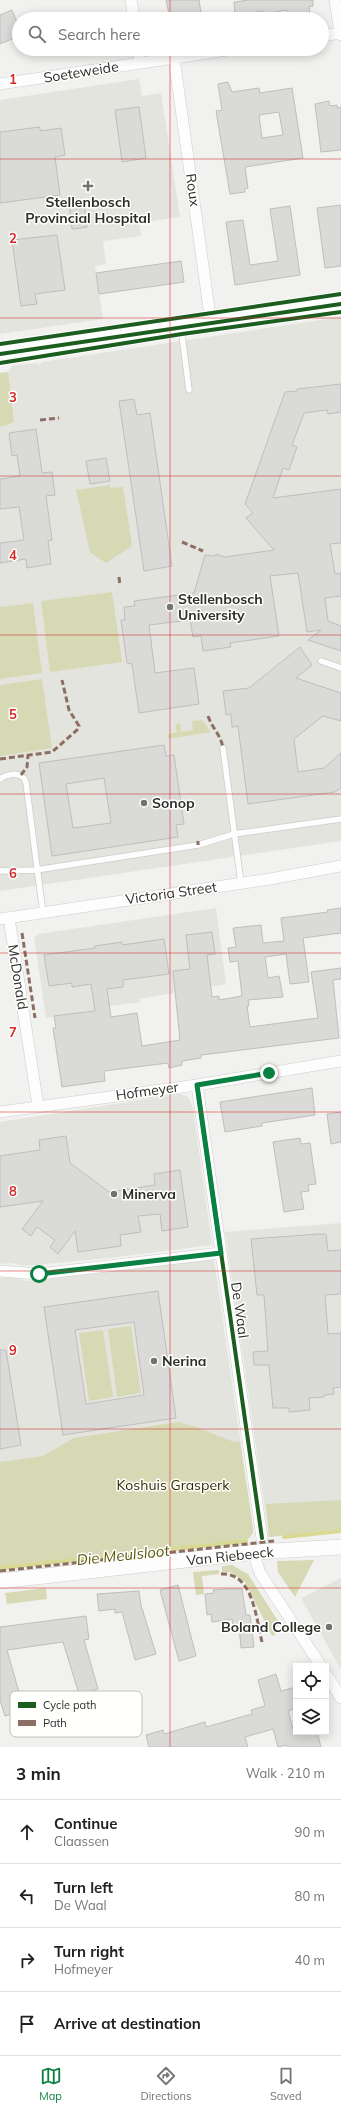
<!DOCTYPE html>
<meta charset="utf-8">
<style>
body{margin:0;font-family:Mulish,sans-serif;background:#f6f6f6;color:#202124}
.controls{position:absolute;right:12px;bottom:12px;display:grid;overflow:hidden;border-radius:0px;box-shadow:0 2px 10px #0003}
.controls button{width:36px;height:36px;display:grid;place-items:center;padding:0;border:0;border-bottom:1px solid #e0e0e0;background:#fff;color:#202124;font:20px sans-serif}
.stop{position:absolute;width:12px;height:12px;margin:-9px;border:3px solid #0b8043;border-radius:50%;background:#fff}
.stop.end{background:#0b8043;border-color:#fff;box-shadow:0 1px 4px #0008}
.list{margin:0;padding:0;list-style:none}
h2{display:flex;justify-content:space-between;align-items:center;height:52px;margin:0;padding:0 16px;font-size:17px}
h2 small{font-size:13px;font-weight:400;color:#757577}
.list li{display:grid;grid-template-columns:26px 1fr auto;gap:12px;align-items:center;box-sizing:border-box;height:64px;padding:0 16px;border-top:1px solid #e0e0e0}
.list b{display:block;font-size:15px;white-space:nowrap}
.list p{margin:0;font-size:13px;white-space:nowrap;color:#757577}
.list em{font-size:13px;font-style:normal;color:#757577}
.icon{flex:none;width:22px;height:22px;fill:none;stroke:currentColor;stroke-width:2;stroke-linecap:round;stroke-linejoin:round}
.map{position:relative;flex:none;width:341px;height:1747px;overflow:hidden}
.search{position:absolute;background:#fff;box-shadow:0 2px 10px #0003;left:12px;right:12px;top:12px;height:44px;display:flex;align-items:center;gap:10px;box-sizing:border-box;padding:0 14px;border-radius:22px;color:#757577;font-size:15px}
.sheet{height:308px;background:#fff}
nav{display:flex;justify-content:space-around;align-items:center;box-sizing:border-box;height:56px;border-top:1px solid #e0e0e0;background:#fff;font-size:11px;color:#757577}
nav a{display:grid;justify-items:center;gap:2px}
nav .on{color:#0b8043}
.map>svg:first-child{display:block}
.built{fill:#e3e4dd}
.green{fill:#d7d9b5}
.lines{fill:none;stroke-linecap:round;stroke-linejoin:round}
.stream{stroke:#d8da93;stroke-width:4}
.building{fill:#dadad8;stroke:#bebfbc;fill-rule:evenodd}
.lane-casing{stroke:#cccdcb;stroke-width:7}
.street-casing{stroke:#cccdcb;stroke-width:12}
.secondary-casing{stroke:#cccdcb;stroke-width:16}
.lane{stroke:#fdfdfd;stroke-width:5.5}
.street{stroke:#fdfdfd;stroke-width:11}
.secondary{stroke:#fdfdfd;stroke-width:15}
.quiet{stroke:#8d6e63;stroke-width:3;stroke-dasharray:6 3;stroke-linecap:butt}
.cycleway-casing{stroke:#fffffe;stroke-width:6}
.cycleway{stroke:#1b5e20;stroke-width:4}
.route{stroke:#0b8043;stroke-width:5}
.grid{fill:none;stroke:#d62828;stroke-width:1;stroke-opacity:0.55}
.poi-dot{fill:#727371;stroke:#fffffe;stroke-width:1.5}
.labels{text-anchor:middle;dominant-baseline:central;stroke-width:3;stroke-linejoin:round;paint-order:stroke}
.street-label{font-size:14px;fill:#2e2e2d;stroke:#fffffe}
.poi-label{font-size:14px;font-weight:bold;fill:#2e2e2d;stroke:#fffffe;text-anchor:start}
.park-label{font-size:14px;fill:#2d2d01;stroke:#fffffe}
.water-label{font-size:15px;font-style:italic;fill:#59580d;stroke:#fffffe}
.key{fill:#fffffe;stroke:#c0c0bf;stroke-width:1}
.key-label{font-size:11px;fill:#2e2e2d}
.grid-label{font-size:13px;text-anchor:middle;font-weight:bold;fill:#d62828;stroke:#fffffe;stroke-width:3;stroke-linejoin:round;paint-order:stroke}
</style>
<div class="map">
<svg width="341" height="1747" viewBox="0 0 341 1747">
<rect width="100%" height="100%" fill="#f1f2ef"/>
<path class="built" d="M139,79L142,96L161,93L180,217L139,223L141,236L103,241L106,264L95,266L103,319L0,334V100Z
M341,317V841L0,891V373L8,372L12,366L35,363L40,365L42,362Z
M216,908L226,984L139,999L140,1002L95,1008V1011L46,1018L34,938L38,934Z
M179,1094L188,1097L193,1108L212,1245L109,1258L24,1266L11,1263L0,1264V1122Z
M341,1223V1529L269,1537L225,1232Z
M214,1259L253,1528L251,1536L248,1539L0,1567V1278L10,1277L28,1281Z
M341,1578V1670L301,1598Z"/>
<path class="green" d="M8,372L14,422L0,427V373Z
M110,485V488L123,487L132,546L106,563L90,552L76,490Z
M112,592L122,662L50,672L41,601Z
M33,603L42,673L0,679V607Z
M42,679L52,748L0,756V685Z
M202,720L211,732L168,739V734L177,732L175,724L180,723L181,732L193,730L192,721Z
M131,1326L141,1393L117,1397L108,1329Z
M103,1330L113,1397L89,1401L79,1333Z
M178,1422L196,1427L234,1442L240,1441L253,1528V1533L248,1539L0,1567V1462L43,1456L74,1438Z
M341,1500V1529L269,1537L266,1504Z
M314,1560L295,1597L278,1572L277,1561Z
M232,1565L248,1574L280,1624L274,1629L275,1635L272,1636L245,1582L230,1572L222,1573V1566Z
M219,1570V1574L202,1576L204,1594L196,1595L193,1572Z
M46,1588L47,1599L7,1604L5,1593Z"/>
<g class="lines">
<path class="stream" d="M284,1537L341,1531
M0,1568L246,1541"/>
</g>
<path class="building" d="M166,0H199L202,19H170Z
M249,0H313V6L309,7L310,15L295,17V13L288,14L287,10L265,14L264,11L235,15L234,2Z
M12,10L19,27V36L0,44V15Z
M228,82L232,92L259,88L260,93L292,88L303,158L245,167L248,188L245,189V192L230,194L216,111L222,110L218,84ZM279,112L283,135L262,138L259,115Z
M329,101L330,106L337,105V108L341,107V150L321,152L315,104Z
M139,107L146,158L122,162L115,110Z
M40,127V131L61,128L65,155L55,157L60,195L0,203V132Z
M84,202L87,227L72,229L69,203Z
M341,205V266L325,268L317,208Z
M290,206L300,275L235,285L226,222L243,220L250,265L278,261L270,209Z
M57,235L65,290L35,294L37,304L21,306L12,240Z
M181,261L184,282L99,294L96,273Z
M341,384V412L328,414L327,410L304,413L292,445L297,447L289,470L283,468L273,498L341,489V543L330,544L335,574L341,573V596L325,598L328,621L341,626V651L308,640L321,630L307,632L298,573L270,576L279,636L230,643L231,647L203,651L201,636L193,637L190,620L149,625L155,673L194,668L199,704L139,713L132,664L127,663L121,620H125L124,607L135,606L134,601L194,593L205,555L215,556L216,554L225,557L274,550L246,518L253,513L245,504L285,392L297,391V389Z
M134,399L137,415L150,413L172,566L144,571L119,401Z
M36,429L42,473L52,472L55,495L46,496L52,540L48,541L51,564L27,568L26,559L0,563V543L24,540L19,507L0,509V479L20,476L17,455L12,456L9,433Z
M106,458L110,481L90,484L86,461Z
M300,647L312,665L296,678L341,693V721L323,716L294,739L298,772L324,768L341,753V788L335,792L248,804L238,726L232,727L231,714L226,715L223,691L249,688Z
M164,745L166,756L174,755L184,824L176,825L178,837L52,856L39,763ZM104,778L111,823L73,828L66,784Z
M341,908V933L303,938L309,982L290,984L286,954L265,957L268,978L279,976L283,997L248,1000L249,1006H247L250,1027L318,1018L311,972L341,968V979L333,980L339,1038L201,1055V1058L182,1061V1065L169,1068L168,1063L104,1071L105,1081L62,1087L53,1028H56L54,1016L95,1011L91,984L72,987V983L49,986L44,955L95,948V946L122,942V945L164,939L169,974L123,980V987L107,989L111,1017L137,1013L142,1046L180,1040L173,971L190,969L186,935L212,932L215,954L207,955L212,997L219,996V1000L242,996L238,961L230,962L228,948L236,947L233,928L261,925L263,943L284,941L281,918L328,912L327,910Z
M312,1088L315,1115L262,1123V1126L225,1132L220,1102Z
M341,1112V1142L331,1144L327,1114Z
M66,1136L70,1163L109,1192L155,1185L154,1174L180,1170L188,1227L162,1231L160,1214L138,1216L141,1232L120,1235L121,1246L78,1252L75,1231L58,1254L50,1247L55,1240L37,1227L31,1236L22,1229L43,1201L0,1207V1156L40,1150L39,1140Z
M300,1138L301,1144L310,1143L316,1184L308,1185L309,1191L301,1192L304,1209L284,1212L273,1142Z
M319,1234H326L328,1251L341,1250V1294L325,1295L328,1334L341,1333V1387L333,1388L334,1394L324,1395V1397L309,1398L310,1410L289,1412V1408H273L269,1365H254L253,1352L268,1351L264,1295H257L251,1239Z
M158,1291L176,1418L63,1435L44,1307ZM134,1322L144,1395L86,1404L75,1330Z
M0,1350H6L21,1445L0,1449Z
M178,1585L196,1656L179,1661L160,1590Z
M226,1589H242L246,1615H250L254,1647L241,1648L239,1626L233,1627L232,1619L212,1622L211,1614L207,1615L205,1594L214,1593L213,1590Z
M139,1591L141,1605L156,1654L135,1660L122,1612L115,1613V1609L99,1611L97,1594Z
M86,1616L89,1639L84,1640L98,1689L79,1694L63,1642L7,1650L24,1710L5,1716L0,1700V1627Z
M276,1674L281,1691L296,1687V1708L288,1711L294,1732H317L321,1747H288L287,1745L278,1747L273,1729L245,1737L248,1747H149L146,1735L163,1730L164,1734L205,1722L206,1727L252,1714L251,1710L265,1706L258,1680Z"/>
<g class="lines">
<g class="lane-casing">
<path id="lane" d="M181,327L189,390
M321,661L341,668
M223,748L241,883
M0,779C7,774 17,772 24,778L26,783L43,913
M0,871L36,870L198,845L234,834L341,819"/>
</g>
<g class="street-casing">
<path id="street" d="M131,0L134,19
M335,0L340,33
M322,36L340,33L341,35
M138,49L140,62
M174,58L211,323
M0,84L234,49
M9,918L38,1106
M0,919L270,879L341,866
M197,1085L262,1538
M0,1112L197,1085L341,1061
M0,1271L39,1274L221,1253
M256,1552V1561L260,1573L321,1666
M326,1674L341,1698"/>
</g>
<g class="secondary-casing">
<path id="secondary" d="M0,354L341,304
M0,1581L256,1552L341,1547"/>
</g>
<use href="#lane" class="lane"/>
<use href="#street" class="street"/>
<use href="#secondary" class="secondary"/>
<path class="quiet" d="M40,420L59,418
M182,542L203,551
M119,577L120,586
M208,716C212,728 221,735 223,748
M0,759L52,752L77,730L79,726L69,710L62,680
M21,775L27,767L28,755
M198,841V845
M22,933L35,1018
M0,1571L274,1541
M221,1574C253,1572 256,1618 262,1642"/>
<g class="cycleway-casing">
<path id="cycleway" d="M0,344L341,294
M0,354L341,304
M0,363L182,334L341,312
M197,1085L262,1538"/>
</g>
<use href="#cycleway" class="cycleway"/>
</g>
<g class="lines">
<path class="route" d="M39,1274L221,1253L197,1085L269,1073"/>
</g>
<path class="grid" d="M170,0V19M170,49V1747M0,159H341M0,318H341M0,476H341M0,635H341M0,794H341M0,953H341M0,1112H341M0,1271H341M0,1429H341M0,1588H341"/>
<g class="poi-dot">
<path d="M86 180h4v4h4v4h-4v4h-4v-4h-4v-4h4z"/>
<circle cx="170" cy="607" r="4"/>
<circle cx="144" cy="803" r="4"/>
<circle cx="114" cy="1194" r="4"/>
<circle cx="154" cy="1361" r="4"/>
<circle cx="329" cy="1627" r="4"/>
</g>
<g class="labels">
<g class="street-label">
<text transform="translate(81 72) rotate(-9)">Soeteweide</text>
<text transform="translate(193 190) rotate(82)">Roux</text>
<text transform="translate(171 893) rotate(-8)">Victoria Street</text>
<text transform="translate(18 977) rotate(81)">McDonald</text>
<text transform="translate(147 1091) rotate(-8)">Hofmeyer</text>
<text transform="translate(240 1310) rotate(82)">De Waal</text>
<text transform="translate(230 1556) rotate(-6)">Van Riebeeck</text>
</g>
<g class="poi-label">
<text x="88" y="202" text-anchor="middle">Stellenbosch<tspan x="88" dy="16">Provincial Hospital</tspan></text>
<text x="178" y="599">Stellenbosch<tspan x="178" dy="16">University</tspan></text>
<text x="152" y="803">Sonop</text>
<text x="122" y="1194">Minerva</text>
<text x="162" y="1361">Nerina</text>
<text x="321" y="1627" text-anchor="end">Boland College</text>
</g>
<g class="park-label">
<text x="173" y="1485">Koshuis Grasperk</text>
</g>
<g class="water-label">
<text transform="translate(123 1555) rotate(-6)">Die Meulsloot</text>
</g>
</g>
<rect x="10" y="1691" width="132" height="46" rx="6" class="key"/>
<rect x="18" y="1702" width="18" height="6" fill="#1b5e20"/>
<rect x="18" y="1720" width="18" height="6" fill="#8d6e63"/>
<g class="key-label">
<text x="43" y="1709">Cycle path</text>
<text x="43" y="1727">Path</text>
</g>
<g class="grid-label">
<text x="13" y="84">1</text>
<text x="13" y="243">2</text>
<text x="13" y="402">3</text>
<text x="13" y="560">4</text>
<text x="13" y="719">5</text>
<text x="13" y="878">6</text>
<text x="13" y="1037">7</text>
<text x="13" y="1196">8</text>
<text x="13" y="1355">9</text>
</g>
</svg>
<div class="controls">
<button><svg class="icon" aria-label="locate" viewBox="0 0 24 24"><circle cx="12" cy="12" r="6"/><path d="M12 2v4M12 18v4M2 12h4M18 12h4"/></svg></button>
<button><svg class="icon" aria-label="layers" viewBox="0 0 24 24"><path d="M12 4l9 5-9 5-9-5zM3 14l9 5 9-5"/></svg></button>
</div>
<div class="stop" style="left:39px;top:1274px"></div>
<div class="stop end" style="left:269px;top:1073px"></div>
<div class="search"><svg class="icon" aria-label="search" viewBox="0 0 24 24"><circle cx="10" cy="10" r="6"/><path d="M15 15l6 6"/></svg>Search here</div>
</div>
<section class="sheet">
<h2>3 min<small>Walk · 210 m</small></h2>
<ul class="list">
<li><svg class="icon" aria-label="ahead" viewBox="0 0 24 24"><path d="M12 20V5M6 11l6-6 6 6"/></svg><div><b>Continue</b><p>Claassen</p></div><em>90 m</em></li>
<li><svg class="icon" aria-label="left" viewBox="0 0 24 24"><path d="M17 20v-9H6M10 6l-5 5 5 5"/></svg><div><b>Turn left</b><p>De Waal</p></div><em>80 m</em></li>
<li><svg class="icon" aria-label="right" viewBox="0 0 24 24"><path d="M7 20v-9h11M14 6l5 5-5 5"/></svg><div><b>Turn right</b><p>Hofmeyer</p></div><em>40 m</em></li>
<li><svg class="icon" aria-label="arrive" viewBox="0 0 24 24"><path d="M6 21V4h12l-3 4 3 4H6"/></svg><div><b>Arrive at destination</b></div></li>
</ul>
</section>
<nav>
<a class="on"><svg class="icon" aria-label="map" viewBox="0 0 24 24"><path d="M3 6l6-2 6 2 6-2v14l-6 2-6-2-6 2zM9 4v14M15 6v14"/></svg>Map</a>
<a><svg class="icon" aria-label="directions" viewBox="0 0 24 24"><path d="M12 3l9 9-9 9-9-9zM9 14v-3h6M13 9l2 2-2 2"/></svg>Directions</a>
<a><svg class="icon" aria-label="saved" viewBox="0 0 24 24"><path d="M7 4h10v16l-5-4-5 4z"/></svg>Saved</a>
</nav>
